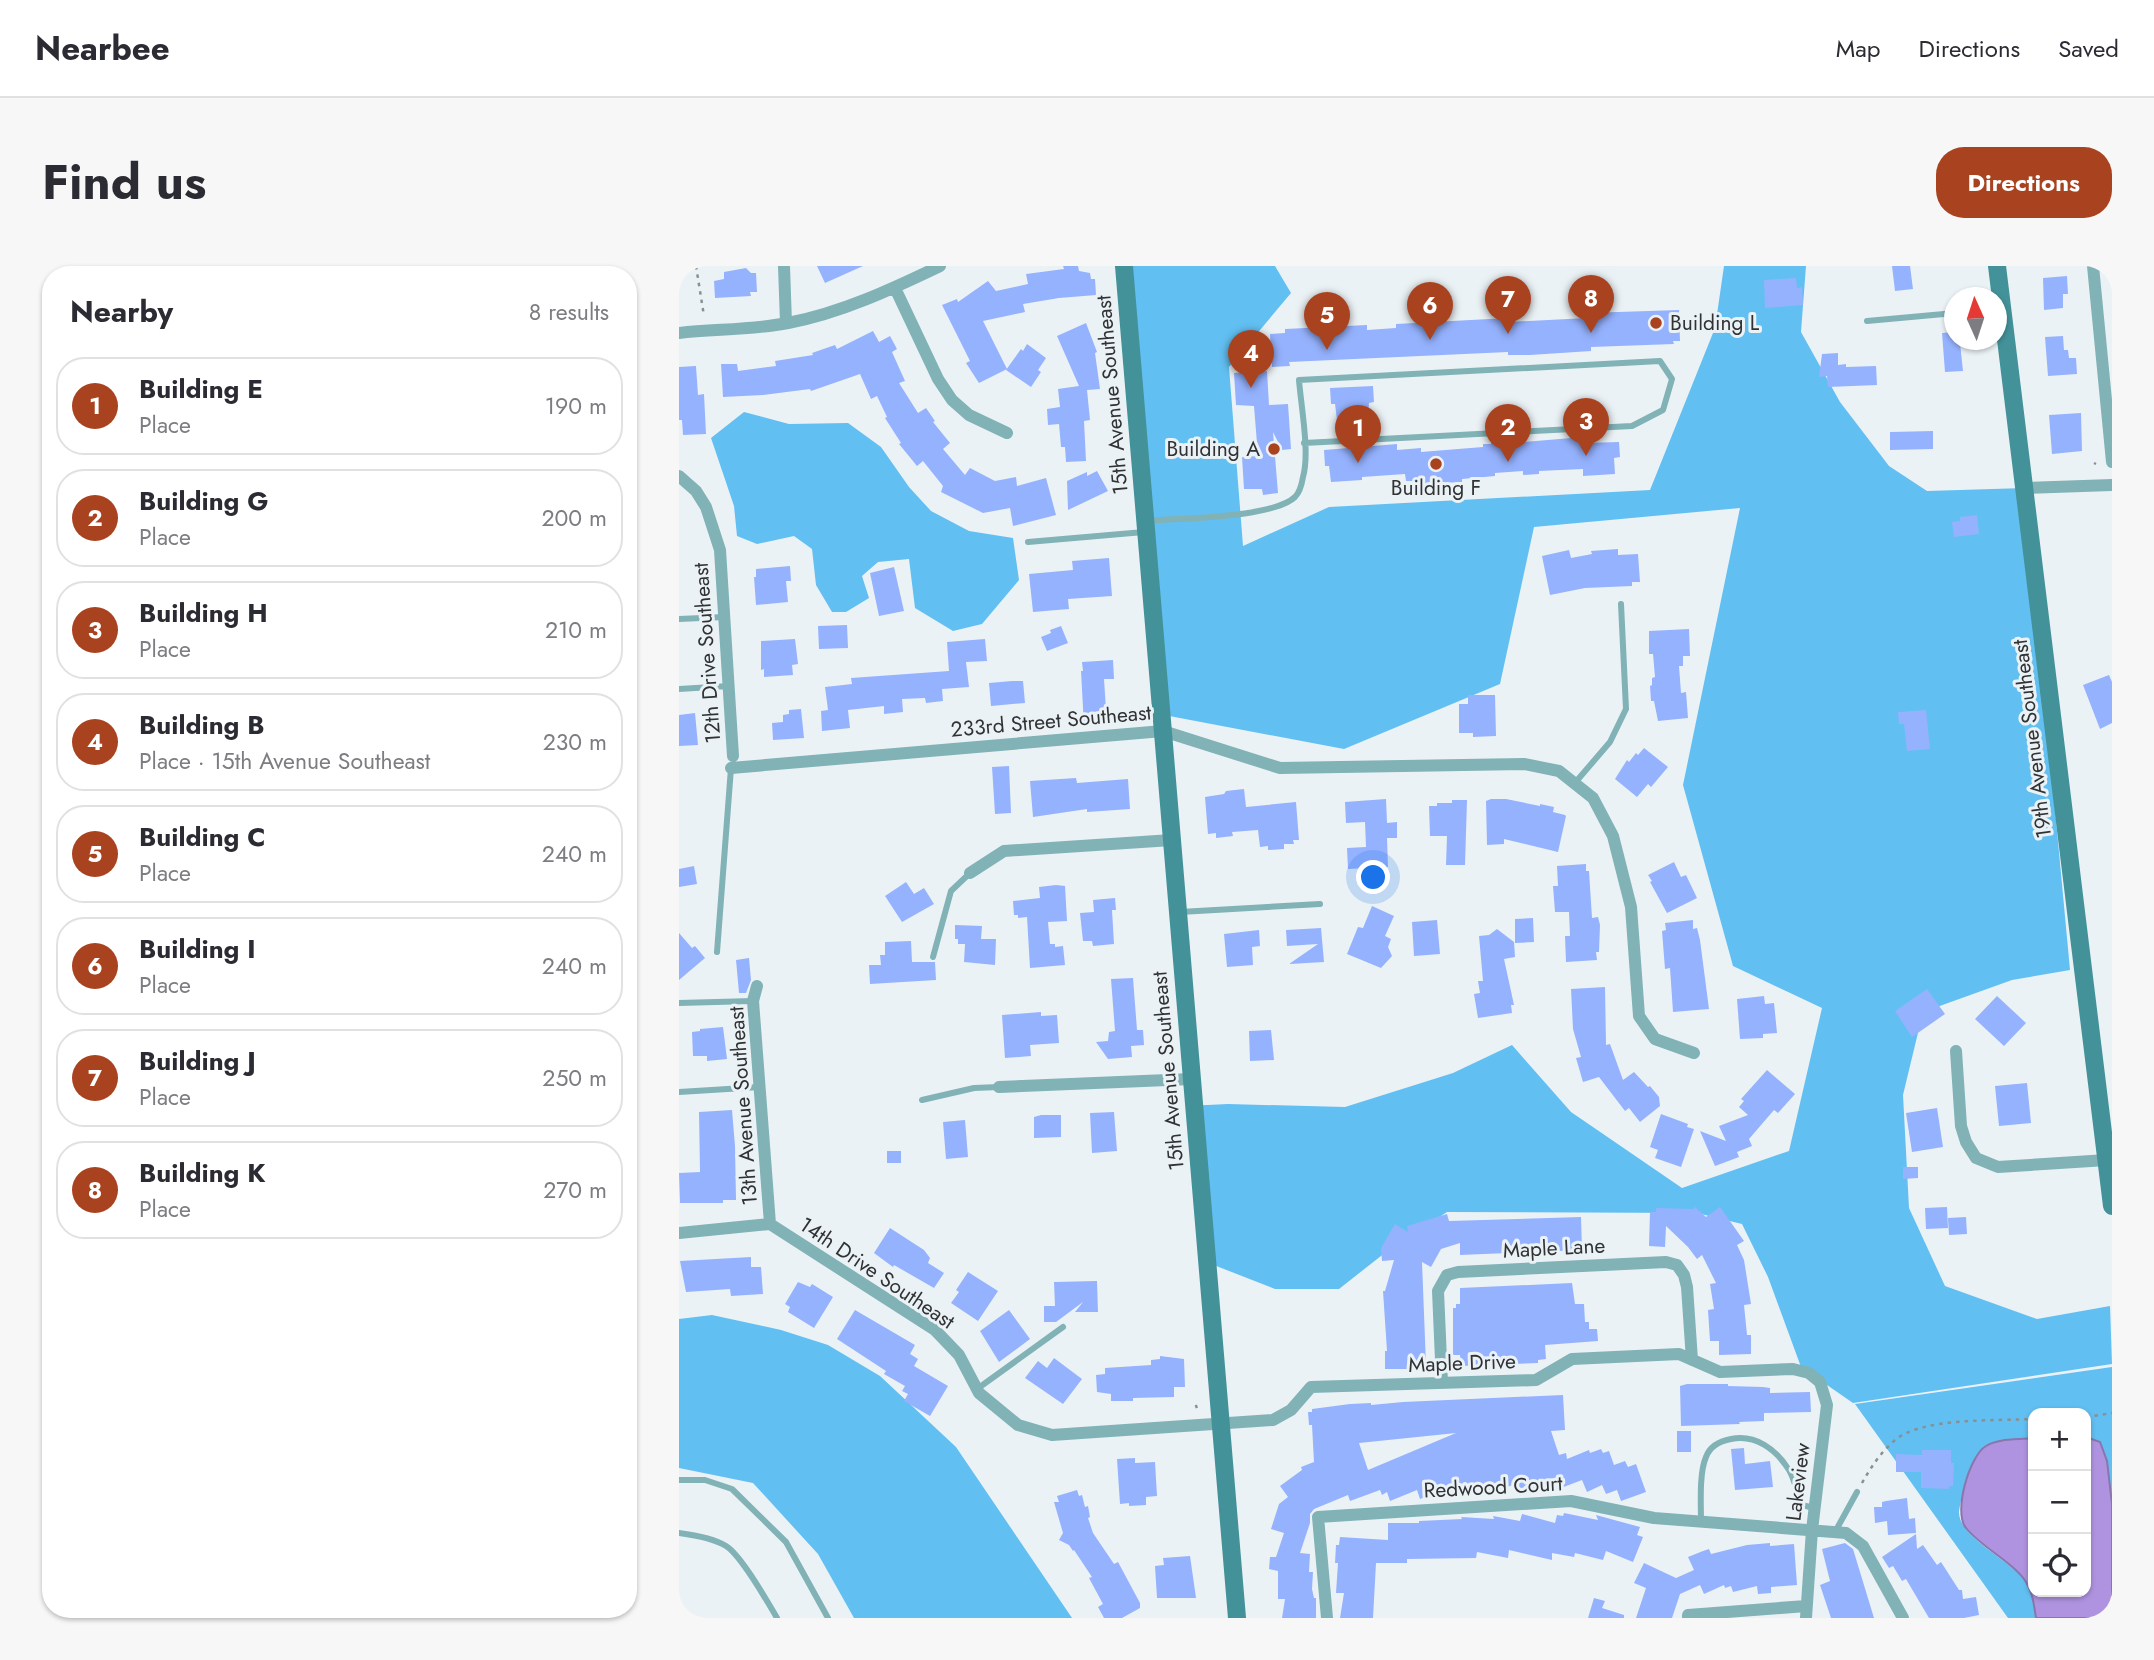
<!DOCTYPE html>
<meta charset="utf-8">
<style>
body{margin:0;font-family:Jost,sans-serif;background:#f7f7f7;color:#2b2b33}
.controls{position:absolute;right:21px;bottom:21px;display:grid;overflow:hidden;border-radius:14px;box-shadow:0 2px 5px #0004}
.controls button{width:63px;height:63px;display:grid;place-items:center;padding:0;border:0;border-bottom:2px solid #e1e1e2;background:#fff;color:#2b2b33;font:35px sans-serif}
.compass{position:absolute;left:1265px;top:21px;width:63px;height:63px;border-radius:50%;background:#fff;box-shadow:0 2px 5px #0004;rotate:357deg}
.you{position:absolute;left:695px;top:612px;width:24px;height:24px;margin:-18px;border:5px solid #fff;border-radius:50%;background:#1a73e8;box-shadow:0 0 0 10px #1a73e833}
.badge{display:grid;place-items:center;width:46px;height:46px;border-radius:50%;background:#a9421e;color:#fff;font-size:23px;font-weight:700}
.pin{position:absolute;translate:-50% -58px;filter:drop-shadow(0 2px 4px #0008)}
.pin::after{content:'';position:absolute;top:37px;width:24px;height:21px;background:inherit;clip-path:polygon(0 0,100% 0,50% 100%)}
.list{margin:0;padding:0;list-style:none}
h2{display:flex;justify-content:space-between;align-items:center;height:91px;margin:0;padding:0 28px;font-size:30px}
h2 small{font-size:23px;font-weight:400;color:#7c7c81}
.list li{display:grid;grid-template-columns:46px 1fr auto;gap:21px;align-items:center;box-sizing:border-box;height:98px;margin:0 14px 14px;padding:0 14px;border:2px solid #e1e1e2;border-radius:28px}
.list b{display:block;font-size:26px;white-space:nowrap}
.list p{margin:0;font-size:23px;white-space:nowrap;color:#7c7c81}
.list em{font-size:23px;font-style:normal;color:#7c7c81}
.icon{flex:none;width:38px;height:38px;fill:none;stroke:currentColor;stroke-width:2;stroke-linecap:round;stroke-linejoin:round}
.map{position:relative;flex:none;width:1433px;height:1352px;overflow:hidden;border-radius:28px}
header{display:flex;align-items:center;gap:42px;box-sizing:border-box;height:98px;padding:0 35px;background:#fff;border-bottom:2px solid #e1e1e2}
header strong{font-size:33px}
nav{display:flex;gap:38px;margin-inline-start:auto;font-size:24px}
.intro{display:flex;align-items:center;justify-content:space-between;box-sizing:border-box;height:168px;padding:0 42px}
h1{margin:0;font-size:49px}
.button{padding:18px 32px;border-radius:28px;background:#a9421e;color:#fff;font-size:24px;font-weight:700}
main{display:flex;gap:42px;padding:0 42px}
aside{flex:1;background:#fff;border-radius:28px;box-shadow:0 2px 5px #0004}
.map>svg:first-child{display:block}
.forest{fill:#62bff2}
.water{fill:#af93e0;stroke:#8976ac;stroke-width:2}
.building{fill:#95b2fe;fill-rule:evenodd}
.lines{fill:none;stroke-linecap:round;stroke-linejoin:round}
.path{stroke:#8a8f92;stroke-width:2.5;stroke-dasharray:3.5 5;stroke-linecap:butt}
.lane{stroke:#81b2b6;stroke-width:6}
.street{stroke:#81b2b6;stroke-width:12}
.secondary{stroke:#439299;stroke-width:18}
.poi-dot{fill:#a9421e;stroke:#ebf2f6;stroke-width:2.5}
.labels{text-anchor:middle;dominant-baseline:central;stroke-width:6;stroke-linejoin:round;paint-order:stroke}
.poi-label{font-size:21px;fill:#303234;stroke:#ebf2f6;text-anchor:start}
.street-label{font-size:21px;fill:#303234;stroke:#ebf2f6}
</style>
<header>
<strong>Nearbee</strong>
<nav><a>Map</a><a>Directions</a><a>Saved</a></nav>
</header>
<div class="intro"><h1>Find us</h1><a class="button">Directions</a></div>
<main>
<aside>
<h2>Nearby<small>8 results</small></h2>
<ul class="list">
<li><span class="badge">1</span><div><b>Building E</b><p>Place</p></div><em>190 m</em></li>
<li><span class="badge">2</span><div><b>Building G</b><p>Place</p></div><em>200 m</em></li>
<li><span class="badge">3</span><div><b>Building H</b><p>Place</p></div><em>210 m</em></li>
<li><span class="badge">4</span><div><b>Building B</b><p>Place · 15th Avenue Southeast</p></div><em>230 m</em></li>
<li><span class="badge">5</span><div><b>Building C</b><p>Place</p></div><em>240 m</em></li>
<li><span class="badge">6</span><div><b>Building I</b><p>Place</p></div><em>240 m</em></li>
<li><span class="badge">7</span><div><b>Building J</b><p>Place</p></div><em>250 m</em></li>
<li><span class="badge">8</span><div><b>Building K</b><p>Place</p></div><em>270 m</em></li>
</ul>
</aside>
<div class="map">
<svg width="1433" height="1352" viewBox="0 0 1433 1352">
<rect width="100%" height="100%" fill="#ebf2f6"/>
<path class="forest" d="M445,0H596L612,27L550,101L564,280L650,241L971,224L1036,62L1045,0H1127L1122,66L1161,136L1210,200L1248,225L1346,222L1391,704L1333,714L1244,746L1224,829L1230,942L1266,1020L1358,1053L1431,1040L1433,1098L1174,1137L1122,1101L1089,1011L1063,958L1018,947L768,946L707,986L660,1023H596L522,994L507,840L549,838L666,841L774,807L833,779L892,846L1003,922L1110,885L1143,742L1054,700L1004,519L1061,242L855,261L821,418L665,483L485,449Z
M65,146L110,158L169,157L202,181L230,221L252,245L290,265L334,272L340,314L303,358L274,365L236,342L230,293L199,296L183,310L190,332L167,346H153L137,319L133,283L115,270L78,278L58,270L55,240L32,172Z
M33,1049L102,1064L149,1079L201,1110L277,1181L393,1352H175L139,1288L74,1217L0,1202V1053Z
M1433,1101V1238L1428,1195L1412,1173L1407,1171V1147H1354V1172L1344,1174L1286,1215C1285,1223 1280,1242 1280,1247C1281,1272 1333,1295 1347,1316C1354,1326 1355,1340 1357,1352H1329L1176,1138Z"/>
<path class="water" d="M1407,1171L1421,1176L1428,1195L1433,1238V1352H1357C1355,1340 1354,1327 1347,1316C1335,1297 1302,1281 1287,1262C1274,1247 1290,1190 1307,1180C1319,1172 1340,1174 1354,1172V1326H1407Z"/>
<path class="building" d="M138,0H184L146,17Z
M384,0H399L400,5L411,7L412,13H416L417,29L380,32L344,38L346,46L304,55L328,103L300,117L287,97L291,95L263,39L278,33L279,36L309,15L317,25L349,18L347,8L385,3Z
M1213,0H1231L1234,23L1216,25Z
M67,2L72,7H77L78,26H71L72,30L36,32L35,15L45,13V6Z
M1388,10L1389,28H1384V42L1365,44L1364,12Z
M1117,12L1118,22L1123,21L1124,39L1086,42L1085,14Z
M1000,44L1001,75H994L995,78L912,81V85L851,89H829V86L610,96L611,100L593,101L591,68L606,67V63L688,59V64L717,62V58L829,52V56L908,52V47Z
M407,57L418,86L416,87L421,123L408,124L411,154L405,155L407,195L387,196L386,181H382L380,158L369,159L368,143L381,141L379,123L400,120L378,70Z
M194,65L200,76L211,70L218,83L213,86L226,115L220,117L239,147L247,142L256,155L254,156L271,177L264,183L286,209L291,202L316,215L337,211L338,220L367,212L377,249L334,260L331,242L304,247L262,226L264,220L244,195L238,200L220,178L222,177L206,152L208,151L198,130L192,133L181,108L132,125L131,123L84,129L44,131L42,98H58L59,105L97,100L96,95L134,89L133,87L156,79L158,83Z
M1276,66V74H1280L1281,77L1284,105L1266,106L1263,67Z
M1384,70L1385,84H1389L1390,92H1397L1398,108L1369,110L1366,71Z
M348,78L367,92L359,104L362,106L352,121L327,104L342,83L344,85Z
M1159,87V99L1167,98V101L1197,100L1198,119L1149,121L1148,110L1140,111L1143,88Z
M17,100L19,129L25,128L27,168L4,169L3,154H0V101Z
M588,105L590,139L609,138L612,183L603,184L594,166L599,227L584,229L583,223H565L563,191L579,190L575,140L557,139L555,107Z
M694,120L695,136L690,137L689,153L658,154L656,138H652L651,122Z
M1402,147L1403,185L1373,188L1370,149Z
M1254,165V183L1211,184V166Z
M904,171L905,177L940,176L941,191L935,192L936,208L904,210V203L860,205V208L844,209V205L816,207V210L783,213V216L743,218L742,215H727L726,208L683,211V214L652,216L650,200H646L645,184L718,178V184L742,182V186L804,181V178H812V175L844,173V176Z
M418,205L429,225L389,244L388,215L408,206V210Z
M1298,249L1300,268L1275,271L1273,256L1281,255V251Z
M939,283V289L959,288L961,316H953V320L906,322L871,329L863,290L890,284L892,292L913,288L912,285Z
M430,292L433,330L389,333L390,343L354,346L350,308L394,304L393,295Z
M111,300L112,315H107L109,336L77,339L75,311H77V303Z
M215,301L225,345L200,350L191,307Z
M168,359L169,382L140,383L139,360Z
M382,360L389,377L368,385L362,371L372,367L371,364Z
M1010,363L1011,390H1004V400H1000L1002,427L1007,426L1009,452L979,455L975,435H972L971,420L973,419V412L976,411L974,388H970V365Z
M116,373L119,398L113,399L114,409L85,411V403L82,404V375Z
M306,373L308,395L287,396L290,421L263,423L264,435L247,437L246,432L223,433L224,446L205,448V440L169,444L171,462L143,465L142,445L149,444L146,421L173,418L172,412L270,405L268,376Z
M434,394L435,413H425L428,459L405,460L402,405H404L403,396Z
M1430,409L1433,416V457L1421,463L1404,419Z
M333,415H344L346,437L312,440L310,417Z
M789,429H816L817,470L794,471V467H780V438H789Z
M122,443L125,472L94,474L93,457L104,456V449L110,448V444Z
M1247,444L1251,483L1228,485L1225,458H1220L1219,446Z
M16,447L19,479L0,480V449Z
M965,482L989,501L972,521L969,518L958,531L936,513L948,494L950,496L957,487L959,489Z
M330,500L332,547L316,548L313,501Z
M397,512L398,517L449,513L451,543L408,546V543L354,551L351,515Z
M565,523L567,541L617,536L620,574H614L615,578H605V583L589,584V580L581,581L579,564L553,566L554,570L537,572V567L529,568L526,531L545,528L547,525Z
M707,533L708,557L718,556V572H708L709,601L669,603L668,582L687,581L686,556L667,557L666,536Z
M812,533H827L861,540V538L875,541L874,546L886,549L887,550L879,586L825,573V578L808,579L807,535Z
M773,534H788L786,599H767L768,570H751L750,540H758V537H773Z
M995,596L1002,611L1007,609L1018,632L988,647L971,616L973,615L969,609Z
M907,598V605H910L913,652L919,651L921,659L920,686H917L918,694L887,696L886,670H891L890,646H876L874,620H879L878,600Z
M15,600L18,618L0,621V603Z
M227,616L235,628L245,622L255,638L223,656L206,630Z
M377,619L386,620L388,655L369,656L371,678H376V681L384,680L386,699L351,702L348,651L339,652V649H335L334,635L361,632L360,621Z
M436,632L437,644H433L435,678L414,680L413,675H404L401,647L415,646L414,634Z
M693,640L715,650L706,670L712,673L709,681L713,690L702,702L668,688L679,661L684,662Z
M854,652L855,676L836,677V653Z
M758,654L761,688L735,690L733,656Z
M1014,654V663L1018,662L1021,674L1030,743L994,746L991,702L986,703L983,665L987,664L986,657Z
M276,659L303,660L302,673H317L316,699L285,696L286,678H279V673H276Z
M642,662L645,696L610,698L639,678L608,680L607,664Z
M818,663L835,676L836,691L825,693L835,739H832L833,747L799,752L795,728L801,727L799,715H804L800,670L810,669Z
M580,664L581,680L573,681L574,699L548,701L545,668Z
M0,667L13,682L16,680L26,692L0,714Z
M232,675L233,696H256L257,714L191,718L190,699H202L201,689H206V676Z
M70,692L72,714L67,727H60L57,694Z
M454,712L458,764H464L465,779L452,780L453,791L429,793L417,776L429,775L430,766L436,765L432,713Z
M926,721L927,779L931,778L944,814L955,806L969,821L971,820L980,831L981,840L961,856L950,842L946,845L920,811L904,816L897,792L902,791L894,763L892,723Z
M1248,723L1266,748L1233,771L1216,745Z
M1085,730L1086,738L1095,737L1098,767L1084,768V772L1061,773L1058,733Z
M1318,730L1347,757L1325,780L1296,753Z
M362,746V750L378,749L380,777L351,779L352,790L326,792L323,749Z
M44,761L48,793L28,795V790H14L13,766L21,765V763Z
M592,764L595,794L571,795L570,765Z
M1088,804L1116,828L1099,847L1095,844L1070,873L1073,880L1058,886L1060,891L1036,900L1021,865L1047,875L1040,860L1069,849L1060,841L1065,835L1062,833Z
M1348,817L1352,857L1320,860L1316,820Z
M1258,842L1264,881L1233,886L1227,847Z
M53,844L56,880L57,934H44V937H1L0,907L21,906L20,846Z
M435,846L438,885L413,887L411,847Z
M982,848L1009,858L1008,861L1015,863L1002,901L976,892L979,884L971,881Z
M362,849H382V871L355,872V851Z
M286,854L289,891L267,893L264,856Z
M208,885H222V897H208Z
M1224,901H1239V912L1224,913Z
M1016,941L1027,951L1041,941L1065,975L1058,979L1065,994L1072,1038L1065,1039L1068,1069H1072V1088L1040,1089V1075H1031L1029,1044L1035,1043L1031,1018L1037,1017L1023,989L1018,993L1009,981L987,960L986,981L970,980L971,946H977V942L1014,943Z
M1268,941L1269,962L1247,963L1246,942Z
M768,948L770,955L902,951L903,984L781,989V977L762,983L752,1001L743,996L747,1099H740V1103H706V1085H708L704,1025H706L715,994L703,995L702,982L716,958L729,966L728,960Z
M1287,951L1288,968L1270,969L1269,952Z
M211,962L245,984L251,992L249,997L265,1007L255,1022L215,999L214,1001L195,987Z
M72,991V1001H82L84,1028L52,1030L51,1023L7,1026L1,995Z
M289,1006L319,1025L299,1055L272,1037L280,1026L277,1024Z
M418,1015L419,1046H396L404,1036L377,1056H365V1040H376L375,1016Z
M119,1016L131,1021L133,1018L154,1031L135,1062L109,1046L111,1041L106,1038Z
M893,1017L896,1038H905L906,1056H910V1063H918L919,1075L866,1079L867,1093L859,1094V1097L782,1100L781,1089H774V1042H777V1038H781V1022Z
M176,1044L236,1079L231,1088L239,1093L235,1100L269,1120L251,1150L225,1135L229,1128L223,1125L226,1120L205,1108L207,1105L158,1073Z
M330,1044L351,1073L320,1096L301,1065Z
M481,1090L505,1093L506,1121H495V1131L454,1132V1135H432V1128L418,1126L417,1109L426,1108V1102L472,1099V1094L481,1093Z
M375,1092L403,1113L384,1138L346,1112L359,1095L368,1102Z
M1008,1118H1049V1120L1084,1121L1091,1122V1127L1131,1126L1132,1146L1085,1147V1155L1060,1156L1061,1158L1002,1160L1001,1120Z
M884,1129L886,1164L872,1165L880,1189L887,1187L888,1193L910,1184L911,1187L922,1183L924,1187L930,1185L935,1199L946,1195L949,1201L957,1198L967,1226L942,1235L938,1224L927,1228L923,1219L908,1226L903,1214L874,1225L871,1217L840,1228L836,1218L806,1230L803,1221L774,1231L771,1222L741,1233L738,1224L711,1235L708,1226L703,1229L701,1224L671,1235L669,1229L635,1243L631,1248V1257L621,1287L631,1288L630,1306H634L633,1323L635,1332H637V1352H603L606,1333H599V1305L590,1303L591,1291H597L605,1267L592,1263L600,1238L609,1231L601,1220L623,1204L622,1201L635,1196L633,1159H630L629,1146H633V1143L671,1138L692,1137V1139L724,1136ZM777,1167L689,1204L680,1177Z
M998,1165H1012V1186H998Z
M1065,1182L1066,1198L1091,1195L1094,1221L1056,1224L1052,1183Z
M1243,1184H1272V1197H1275L1274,1220H1270V1223L1242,1222V1206H1217V1188L1243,1189Z
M456,1192V1197L476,1196L478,1230L467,1231V1239L450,1240V1237L441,1238L438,1193Z
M398,1224L400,1230L403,1229L406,1241L409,1240L411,1251L409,1252L414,1267L435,1298L439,1296L461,1337V1342L443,1352H425L419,1341L424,1338L410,1312L413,1311L395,1284L394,1285L390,1279L380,1274L384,1267L375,1236H380L378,1230Z
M1228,1232L1230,1253L1236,1252L1237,1267L1209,1269L1208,1255L1196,1257L1195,1241H1203V1236L1207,1235Z
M885,1247L919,1254L917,1249L961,1261L958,1269L964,1271L954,1296L927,1285L924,1294L896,1287L895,1291L873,1287V1294L830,1284L829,1292L798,1286L797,1292L728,1293V1297H697L694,1352H661L665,1327H657L659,1297H656L657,1279H660L661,1271L709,1274V1257H740V1255L783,1253L782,1251L815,1253L814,1250L841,1255L843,1248L876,1257L878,1249L884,1250Z
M1237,1268L1238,1283L1244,1279L1258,1299L1262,1296L1280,1324H1283L1284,1333L1297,1331L1300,1349L1285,1352H1250L1227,1313L1223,1315L1214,1300L1210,1302L1203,1291Z
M1091,1277V1280L1115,1278L1118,1319L1092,1321V1327L1079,1328L1078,1320L1054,1326L1052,1320L1046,1322L1045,1319L1025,1328L1021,1319L1001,1328L993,1352H957L967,1322L955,1317L965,1297L997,1312L1015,1304L1009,1291L1024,1285L1030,1283L1032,1288L1068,1279Z
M1166,1277L1174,1283L1195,1352H1152L1141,1319L1151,1315L1143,1283Z
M511,1290L517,1332H478L476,1300L485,1299L484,1292Z
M915,1332L926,1335L923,1342L945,1349V1352H909Z"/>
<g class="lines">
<path class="path" d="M17,0L25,50
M1415,197L1417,198
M518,1142L517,1140H519
M1407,1151L1433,1147
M1183,1217C1192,1201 1202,1186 1216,1174C1243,1151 1319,1155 1354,1153"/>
<path class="lane" d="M1188,55L1276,47
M468,255C501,252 594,252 616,231C620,227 623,217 624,211C631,187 622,140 620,114L981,95L993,113L984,144L953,160L625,177
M349,276L465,266
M0,353L45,351
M0,423L50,420
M895,518L931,476L947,443L942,338
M501,646L641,638
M38,686L52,502
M254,691L272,625L291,607
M0,737L74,735
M0,826L81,821
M243,834L295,822L320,821
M298,1123L384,1061
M0,1214H26L53,1223L107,1276L149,1352
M1022,1256C1022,1238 1020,1207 1027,1191C1031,1180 1041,1175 1052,1173C1076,1168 1097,1183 1110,1204C1116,1214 1118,1228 1123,1239L1135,1242
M1156,1266L1178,1226
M0,1267C15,1269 34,1272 47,1280C62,1289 88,1335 98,1352"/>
<path class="street" d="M105,0L107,57
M1414,0L1433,196
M216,22L259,113L273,134L290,149L328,167
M0,67C36,63 73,64 109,57C162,47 213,23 261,0
M0,210L17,225L27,241L41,284L54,490
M1346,222L1433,219
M52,502L484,465L601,502L845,498L880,505L914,532L934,570L952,641L960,750L976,773L1015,787
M291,607L325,585L493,574
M78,720L74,735L91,958
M1277,785L1282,860L1287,876L1297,892L1319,901L1428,894
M320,821L513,813
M91,958L256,1064L280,1089L300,1127L339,1159L373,1169L594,1154L612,1144L632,1121L857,1114L893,1093L1000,1088L1041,1106L1114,1103L1130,1107L1141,1116L1148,1139L1133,1264L1127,1352
M0,967L91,958
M763,1117L759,1025L768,1009L779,1006L987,996L998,999L1005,1009L1008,1021L1013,1094
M648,1352L639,1251L892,1235L975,1252L1167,1267L1184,1280L1224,1352
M1009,1352V1349L1127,1340"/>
<path class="secondary" d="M445,0L558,1352
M1318,0L1433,940"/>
</g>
<g class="poi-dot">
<circle cx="977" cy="57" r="7"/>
<circle cx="595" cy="183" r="7"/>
<circle cx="757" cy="198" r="7"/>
</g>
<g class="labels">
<g class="poi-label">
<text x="991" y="57">Building L</text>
<text x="581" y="183" text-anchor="end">Building A</text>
<text x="757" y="222" text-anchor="middle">Building F</text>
</g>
<g class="street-label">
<text transform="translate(433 129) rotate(-95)">15th Avenue Southeast</text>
<text transform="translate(28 387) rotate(-94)">12th Drive Southeast</text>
<text transform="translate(372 455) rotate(-5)">233rd Street Southeast</text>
<text transform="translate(1353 473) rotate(-97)">19th Avenue Southeast</text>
<text transform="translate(489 805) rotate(-95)">15th Avenue Southeast</text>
<text transform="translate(64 840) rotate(-94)">13th Avenue Southeast</text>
<text transform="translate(875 982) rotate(-3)">Maple Lane</text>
<text transform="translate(198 1007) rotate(34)">14th Drive Southeast</text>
<text transform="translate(783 1097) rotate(-2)">Maple Drive</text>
<text transform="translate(1119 1216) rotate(-83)">Lakeview</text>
<text transform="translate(814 1221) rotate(-3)">Redwood Court</text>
</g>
</g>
</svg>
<div class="controls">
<button>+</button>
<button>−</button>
<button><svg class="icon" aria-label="locate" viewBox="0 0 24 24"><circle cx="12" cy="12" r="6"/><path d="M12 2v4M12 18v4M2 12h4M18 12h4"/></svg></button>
</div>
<svg class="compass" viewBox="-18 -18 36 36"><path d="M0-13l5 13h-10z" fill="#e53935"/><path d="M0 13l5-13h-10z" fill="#7c7c81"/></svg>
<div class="you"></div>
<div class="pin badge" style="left:679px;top:197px">1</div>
<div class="pin badge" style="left:829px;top:196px">2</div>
<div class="pin badge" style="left:907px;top:190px">3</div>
<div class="pin badge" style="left:572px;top:122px">4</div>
<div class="pin badge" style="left:648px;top:84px">5</div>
<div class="pin badge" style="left:751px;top:74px">6</div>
<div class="pin badge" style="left:829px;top:68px">7</div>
<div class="pin badge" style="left:912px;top:67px">8</div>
</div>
</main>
